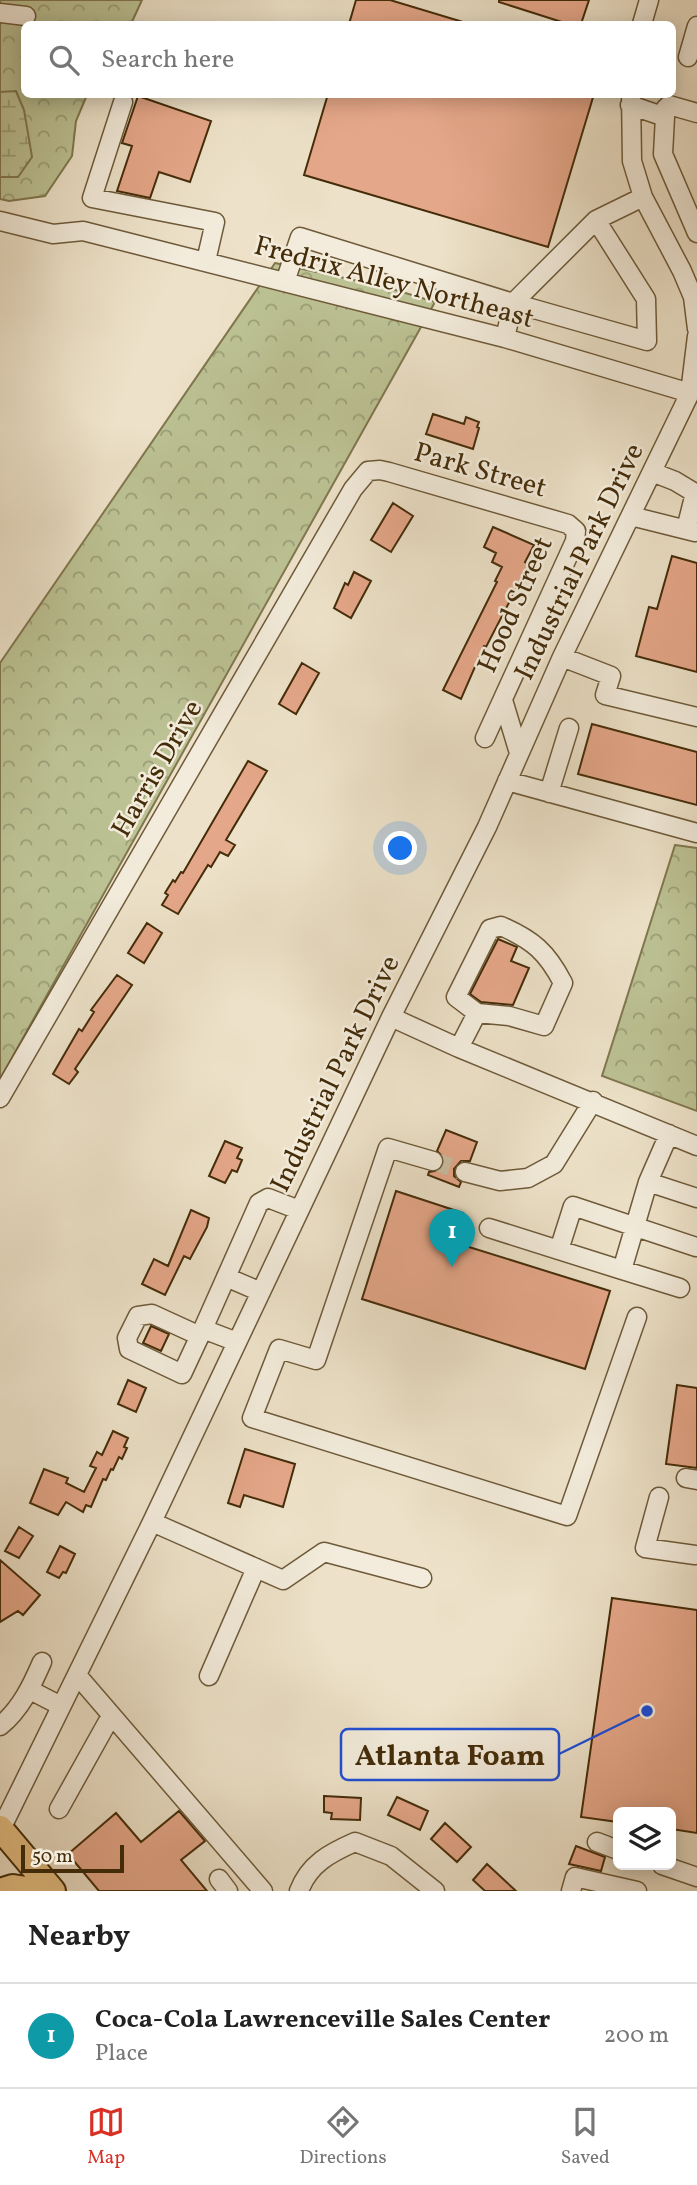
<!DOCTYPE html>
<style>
body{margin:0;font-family:Vollkorn,serif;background:#f6f6f6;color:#222}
.controls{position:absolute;right:21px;bottom:21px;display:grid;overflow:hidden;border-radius:10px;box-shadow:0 4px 18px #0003}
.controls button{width:63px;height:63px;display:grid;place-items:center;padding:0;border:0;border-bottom:2px solid #e0e0e0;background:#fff;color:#222;font:35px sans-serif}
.scale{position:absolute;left:21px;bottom:18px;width:103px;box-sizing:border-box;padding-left:7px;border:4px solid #442c09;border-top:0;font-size:19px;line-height:24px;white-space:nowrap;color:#442c09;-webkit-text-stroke:5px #f3ecdc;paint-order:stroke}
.you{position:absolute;left:401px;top:849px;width:24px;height:24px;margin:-18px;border:5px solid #fff;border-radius:50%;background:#1a73e8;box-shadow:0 0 0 10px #1a73e833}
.badge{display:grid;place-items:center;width:46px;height:46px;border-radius:50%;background:#d93025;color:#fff;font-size:23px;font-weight:700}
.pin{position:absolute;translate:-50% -58px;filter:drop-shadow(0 2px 4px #0008)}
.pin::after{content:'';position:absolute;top:37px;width:24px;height:21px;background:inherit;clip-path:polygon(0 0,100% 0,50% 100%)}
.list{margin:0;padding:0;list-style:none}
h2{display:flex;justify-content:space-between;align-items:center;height:91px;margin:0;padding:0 28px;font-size:30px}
h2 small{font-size:23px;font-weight:400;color:#767676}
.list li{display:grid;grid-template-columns:46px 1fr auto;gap:21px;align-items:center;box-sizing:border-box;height:105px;padding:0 28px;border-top:2px solid #e0e0e0}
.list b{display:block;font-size:26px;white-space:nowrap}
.list p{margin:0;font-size:23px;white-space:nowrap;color:#767676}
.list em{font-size:23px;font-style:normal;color:#767676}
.icon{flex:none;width:38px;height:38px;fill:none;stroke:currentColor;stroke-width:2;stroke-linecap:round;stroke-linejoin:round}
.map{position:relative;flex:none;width:697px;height:1891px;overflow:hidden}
.search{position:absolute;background:#fff;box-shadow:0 4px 18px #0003;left:21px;right:21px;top:21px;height:77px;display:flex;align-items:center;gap:18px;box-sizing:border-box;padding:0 24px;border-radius:10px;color:#767676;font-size:26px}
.sheet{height:196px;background:#fff}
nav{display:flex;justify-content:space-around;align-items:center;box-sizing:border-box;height:98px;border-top:2px solid #e0e0e0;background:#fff;font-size:19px;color:#767676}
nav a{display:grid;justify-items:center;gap:4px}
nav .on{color:#d93025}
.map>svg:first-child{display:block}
.forest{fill:url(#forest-crowns);stroke:#80774e;stroke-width:2}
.wetland{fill:url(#wetland-marsh);stroke:#80774e;stroke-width:2}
.building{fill:#e5a789;stroke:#442c09;stroke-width:2}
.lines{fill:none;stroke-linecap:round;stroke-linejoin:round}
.minor-tunnel{stroke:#cbbea3;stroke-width:18;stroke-dasharray:18 9;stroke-linecap:butt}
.minor-casing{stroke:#6e5a39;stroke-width:21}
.highway-casing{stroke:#442c09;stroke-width:28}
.minor{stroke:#f3ecdc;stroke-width:18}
.highway{stroke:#e6c184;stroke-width:24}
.labels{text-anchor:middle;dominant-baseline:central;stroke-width:5;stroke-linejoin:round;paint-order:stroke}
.street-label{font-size:28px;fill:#442c09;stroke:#f3ecdc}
.leader{fill:none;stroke:#1d4ed8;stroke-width:2.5}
.callout-dot{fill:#1d4ed8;stroke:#f3ecdc;stroke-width:2.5}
.callout{fill:#f3ecdc;stroke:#1d4ed8;stroke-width:2.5}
.callout-label{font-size:30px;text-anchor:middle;font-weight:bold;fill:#442c09}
</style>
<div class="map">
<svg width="697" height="1891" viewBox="0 0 697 1891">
<defs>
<pattern id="forest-crowns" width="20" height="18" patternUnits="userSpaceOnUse" patternTransform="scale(1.75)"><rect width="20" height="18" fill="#bcc294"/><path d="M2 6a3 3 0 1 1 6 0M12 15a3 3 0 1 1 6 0" fill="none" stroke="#9a9e77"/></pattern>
<pattern id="wetland-marsh" width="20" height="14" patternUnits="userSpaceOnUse" patternTransform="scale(1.75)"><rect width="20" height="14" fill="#bcc294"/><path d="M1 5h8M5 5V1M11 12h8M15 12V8" fill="none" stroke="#9a9e77"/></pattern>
</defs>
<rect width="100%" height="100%" fill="#ede2c9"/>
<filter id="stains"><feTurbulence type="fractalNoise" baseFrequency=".00286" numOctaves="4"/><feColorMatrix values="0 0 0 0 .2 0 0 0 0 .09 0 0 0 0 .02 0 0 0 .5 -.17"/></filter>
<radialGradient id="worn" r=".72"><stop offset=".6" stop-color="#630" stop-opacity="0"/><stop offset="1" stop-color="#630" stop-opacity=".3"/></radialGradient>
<path class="forest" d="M0,0H142L131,24H24V94L87,95L76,121L72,156L45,196L9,201L0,199Z
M275,263L386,287L435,302L0,1079V663Z
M675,845L697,848V1111L602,1076Z"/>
<path class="wetland" d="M16,91L24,110L32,157L18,177H0V92Z"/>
<path class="building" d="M356,0H390L463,22V24H349Z
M499,0H589L581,24H568L499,2Z
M328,94H594L548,247L304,175Z
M138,96L211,121L190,182L159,172L150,198L117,191L132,146L122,143Z
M433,414L464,424L466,417L479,422L477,427L479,428L473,449L426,434Z
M393,503L413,516L391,552L371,540Z
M493,527L534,545L525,562L529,564L486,647L484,646L461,699L443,690L497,582L495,581L502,567L492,562L496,553L484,547Z
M672,556L697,563V672L636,656L649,607L657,609Z
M354,572L371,581L351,618L334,608L345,583L348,585Z
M302,663L319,673L296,714L279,704Z
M592,724L697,752V805L578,774Z
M248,761L267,771L226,840L235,845L228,856L220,852L211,867L208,865L178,914L162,905L168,895L165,893L173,880L175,882L181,872L183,873Z
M147,923L162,933L144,963L128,953Z
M498,939L517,947L511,961L529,968L513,1005L481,1002L470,994Z
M117,975L132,985L75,1069L78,1072L69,1084L53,1074L79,1029L82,1031L94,1012L91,1010Z
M446,1130L477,1142L470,1161H461L454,1169V1176L461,1182L459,1187L428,1175L429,1172L440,1170L444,1165V1158L437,1151Z
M225,1141L242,1148L237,1158L242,1160L237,1172L232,1170L225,1183L209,1176Z
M396,1191L463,1213L453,1242L610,1291L585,1369L362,1299Z
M191,1210L209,1218L207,1227L190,1259L184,1256L165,1295L142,1284L154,1259L168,1266Z
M151,1326L169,1334L161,1351L143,1343Z
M128,1380L146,1388L136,1412L118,1404Z
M677,1385L697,1388V1468L666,1464Z
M113,1431L128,1438L124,1447L127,1448L122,1459L119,1457L113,1470L111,1469L106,1480L103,1479L91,1507L86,1505L83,1512L66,1502L58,1515L30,1503L44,1469L68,1478L66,1483L84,1492L96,1468L90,1466L97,1452L102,1455Z
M245,1449L295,1464L283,1507L244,1495L240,1507L228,1503Z
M19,1527L33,1536L19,1558L5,1551Z
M60,1546L75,1554L66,1573L63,1572L59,1578L47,1572Z
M0,1560L40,1595L23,1615L18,1611L0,1622Z
M612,1598L697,1610V1833L671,1829V1812H618V1822L581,1817Z
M324,1796L361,1798L360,1820L331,1819L332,1813L324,1812Z
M397,1797L428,1811L420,1830L388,1815Z
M179,1811L205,1841L181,1860L207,1891H99L68,1854L116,1813L141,1842Z
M445,1823L471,1847L457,1862L431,1839Z
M576,1846L605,1857L601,1871L569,1864Z
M487,1864L516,1891H485L473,1880Z"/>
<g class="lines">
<path class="minor-tunnel" d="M433,1161L465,1172"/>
<g class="minor-casing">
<path id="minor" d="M0,13L26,16
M642,24L649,0
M688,57L697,26
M631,94L632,161L643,197L682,271L693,297L697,329
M123,102L92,198L215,222L206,261
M630,105L665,117L663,154L697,233
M665,117V109L669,105L697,113
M0,221L53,234L83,231L505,338L690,393
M285,282L300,237L513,303L596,220L643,197
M505,338L513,303L647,341L646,299L596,220
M652,472L675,481L695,493L686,529
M631,516L695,532
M562,657L611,676L605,695L697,717
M503,700L519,753
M507,781L697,833
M549,793L569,728
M391,1017L459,1048L697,1146
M459,1048L477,1013L456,997L490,929L501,926C533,940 547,952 563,983L544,1026L509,1016L477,1013
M0,1098L353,489L368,471L380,470L389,472L568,524L576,531L575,541L485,738
M433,1161L388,1148L316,1360L279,1349L252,1418L567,1516L637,1317
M465,1172L500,1181L528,1178L554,1164L593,1101
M648,1182L697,1198
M489,1228L622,1270L648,1182L669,1134
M559,1250L573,1206L696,1247
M622,1270L680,1288
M226,1277L261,1292
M203,1329L259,1203L268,1198L299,1210
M200,1336L152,1314L138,1316L127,1338L129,1349L182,1374L203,1329L237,1342
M686,1478L697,1480
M659,1497L645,1548L695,1555
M152,1522L283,1580L324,1552L422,1578
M77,1675L263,1891
M209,1676L256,1568
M30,1690L61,1706
M0,1726C21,1709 32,1685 42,1662
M59,1809L107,1723L112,1717
M0,1831L152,1522L391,1017L487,827L562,657L690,393L697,336
M597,1842L618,1850
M662,1865L697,1877
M219,1879L228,1891
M299,1891C309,1864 330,1853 355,1842L391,1856L435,1891
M571,1891L575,1877L637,1891"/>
</g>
<g class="highway-casing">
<path id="highway" d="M0,1828L53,1891
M0,1891L13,1887L40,1891"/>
</g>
<use href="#minor" class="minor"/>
<use href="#highway" class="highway"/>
</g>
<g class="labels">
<g class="street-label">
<text transform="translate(394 283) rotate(15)">Fredrix Alley Northeast</text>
<text transform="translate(480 471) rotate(16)">Park Street</text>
<text transform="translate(580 562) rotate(-64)">Industrial Park Drive</text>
<text transform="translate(516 605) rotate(-66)">Hood Street</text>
<text transform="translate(158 769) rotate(-60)">Harris Drive</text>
<text transform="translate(336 1074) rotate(-64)">Industrial Park Drive</text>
</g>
</g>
<path class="leader" d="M647 1711L559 1754"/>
<circle class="callout-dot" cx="647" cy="1711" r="7"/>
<rect class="callout" x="341" y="1729" width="218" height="51" rx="7"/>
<g class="callout-label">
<text x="450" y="1765">Atlanta Foam</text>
</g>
<rect width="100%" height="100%" filter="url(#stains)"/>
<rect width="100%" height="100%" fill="url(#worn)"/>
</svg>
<div class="controls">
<button><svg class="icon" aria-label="layers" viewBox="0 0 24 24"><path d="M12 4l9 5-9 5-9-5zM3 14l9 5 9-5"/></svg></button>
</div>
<div class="scale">50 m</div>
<div class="you"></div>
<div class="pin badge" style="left:452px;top:1267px;background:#0f9aa8">1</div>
<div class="search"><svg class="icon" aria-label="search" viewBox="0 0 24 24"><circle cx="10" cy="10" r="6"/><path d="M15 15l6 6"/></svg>Search here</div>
</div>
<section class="sheet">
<h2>Nearby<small></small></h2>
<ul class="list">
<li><span class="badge" style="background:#0f9aa8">1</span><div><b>Coca-Cola Lawrenceville Sales Center</b><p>Place</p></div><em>200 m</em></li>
</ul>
</section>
<nav>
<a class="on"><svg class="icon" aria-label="map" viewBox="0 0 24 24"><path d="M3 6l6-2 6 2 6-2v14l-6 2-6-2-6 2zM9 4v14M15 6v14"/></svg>Map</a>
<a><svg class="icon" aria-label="directions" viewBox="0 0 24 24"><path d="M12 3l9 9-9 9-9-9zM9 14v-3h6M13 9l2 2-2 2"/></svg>Directions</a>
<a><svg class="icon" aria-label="saved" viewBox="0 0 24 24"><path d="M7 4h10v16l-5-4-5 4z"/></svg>Saved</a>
</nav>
